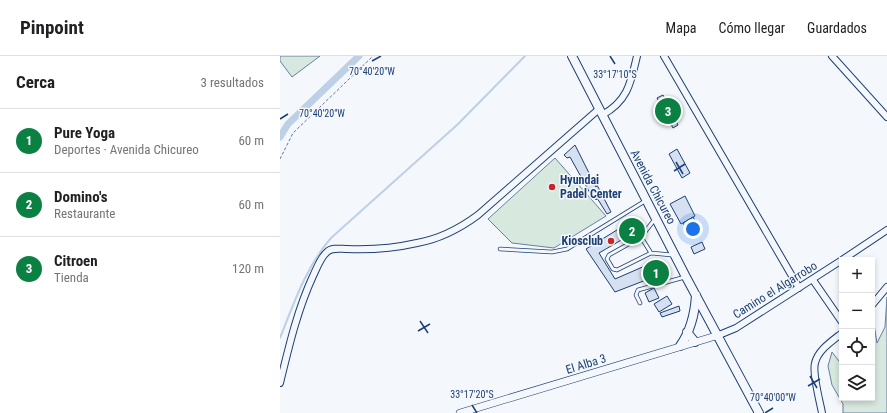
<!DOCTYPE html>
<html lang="es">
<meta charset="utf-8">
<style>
body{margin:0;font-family:"Roboto Condensed",sans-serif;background:#f2f2f2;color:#202124}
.controls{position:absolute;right:12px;bottom:12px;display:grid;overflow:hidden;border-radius:0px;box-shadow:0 2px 6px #0003}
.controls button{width:36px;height:36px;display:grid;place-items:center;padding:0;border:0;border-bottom:1px solid #e0e0e0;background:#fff;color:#202124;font:20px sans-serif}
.you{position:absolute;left:413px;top:173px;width:14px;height:14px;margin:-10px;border:3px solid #fff;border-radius:50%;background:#1a73e8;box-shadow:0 0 0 6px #1a73e833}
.badge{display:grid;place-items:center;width:26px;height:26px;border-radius:50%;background:#0b8043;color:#fff;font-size:13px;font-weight:700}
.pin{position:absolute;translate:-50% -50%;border:2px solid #fff;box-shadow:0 1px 4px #0006}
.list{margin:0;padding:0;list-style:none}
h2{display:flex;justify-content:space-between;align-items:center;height:52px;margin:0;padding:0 16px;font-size:17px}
h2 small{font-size:13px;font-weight:400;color:#757577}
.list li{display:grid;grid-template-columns:26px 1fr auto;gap:12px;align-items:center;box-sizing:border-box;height:64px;padding:0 16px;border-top:1px solid #e0e0e0}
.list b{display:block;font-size:15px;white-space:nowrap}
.list p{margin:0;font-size:13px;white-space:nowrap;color:#757577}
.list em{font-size:13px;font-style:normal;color:#757577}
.icon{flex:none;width:22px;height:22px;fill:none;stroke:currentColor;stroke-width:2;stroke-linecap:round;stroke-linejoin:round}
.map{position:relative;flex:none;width:607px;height:357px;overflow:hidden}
header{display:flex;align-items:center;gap:24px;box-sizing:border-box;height:56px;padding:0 20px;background:#fff;border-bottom:1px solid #e0e0e0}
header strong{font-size:19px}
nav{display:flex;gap:22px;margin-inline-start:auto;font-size:14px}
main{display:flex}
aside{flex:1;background:#fff}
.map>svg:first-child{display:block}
.green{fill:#d7e8df;stroke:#687fa3}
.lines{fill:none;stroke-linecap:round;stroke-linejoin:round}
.stream{stroke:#bed0e5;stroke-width:2}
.canal{stroke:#bed0e5;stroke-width:7}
.building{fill:#d5e0f0;stroke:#1d3f73}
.service-casing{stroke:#1d3f73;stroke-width:4.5}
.minor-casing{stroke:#1d3f73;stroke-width:8}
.tertiary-casing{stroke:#1d3f73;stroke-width:8}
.secondary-casing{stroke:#1d3f73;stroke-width:10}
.path{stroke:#5e769c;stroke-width:1;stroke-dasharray:3 2;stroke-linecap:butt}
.service{stroke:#f4f7fb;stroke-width:3}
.minor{stroke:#f4f7fb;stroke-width:6}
.tertiary{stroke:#f4f7fb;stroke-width:7}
.secondary{stroke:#f4f7fb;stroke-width:8}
.ticks{fill:none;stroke:#1d3f73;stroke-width:1.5}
.poi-dot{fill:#c62828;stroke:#f4f7fb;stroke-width:1.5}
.labels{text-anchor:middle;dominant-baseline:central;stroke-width:3;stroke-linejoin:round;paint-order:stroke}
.poi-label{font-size:12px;font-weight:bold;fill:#1d3f73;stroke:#f4f7fb;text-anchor:start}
.street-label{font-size:12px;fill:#1d3f73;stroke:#f4f7fb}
.ticks-label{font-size:10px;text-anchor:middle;fill:#1d3f73;stroke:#f4f7fb;stroke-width:3;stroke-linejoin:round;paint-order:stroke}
</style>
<header>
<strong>Pinpoint</strong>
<nav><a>Mapa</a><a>Cómo llegar</a><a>Guardados</a></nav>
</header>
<main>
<aside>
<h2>Cerca<small>3 resultados</small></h2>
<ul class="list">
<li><span class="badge">1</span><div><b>Pure Yoga</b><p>Deportes · Avenida Chicureo</p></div><em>60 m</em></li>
<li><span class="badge">2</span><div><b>Domino's</b><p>Restaurante</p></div><em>60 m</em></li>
<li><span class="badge">3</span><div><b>Citroen</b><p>Tienda</p></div><em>120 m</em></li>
</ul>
</aside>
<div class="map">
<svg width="607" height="357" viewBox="0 0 607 357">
<rect width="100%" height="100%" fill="#f4f7fb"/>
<path class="green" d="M0,0H40L12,21L0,5Z
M275,102L326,160L274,192L232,187L208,163Z
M607,241V357H563V348L552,329L548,310L552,296L562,309V342H592C592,334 594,325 592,318V263L593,262L597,287L605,271Z"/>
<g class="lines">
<path class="stream" d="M0,282C14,247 26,211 51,182L177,69L245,0"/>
<path class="canal" d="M0,81L8,68L79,0"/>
</g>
<path class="building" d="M383,39L398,69L393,72L377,42Z
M295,89L316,131L317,129L331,156L327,158L317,142L316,144L310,137L290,101L287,102L284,99Z
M397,93L410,117L402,122L389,98Z
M405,140L415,160L401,168L390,148Z
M413,161L417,168L407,173L403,167Z
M350,166L355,176L319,197L335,223L374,206L379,219L335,236L306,193Z
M422,186L425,193L414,198L411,191Z
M374,232L379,242L369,246L365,237Z
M387,240L392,248L379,256L374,248Z
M399,250L400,255L382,261L380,257Z"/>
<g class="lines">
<g class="service-casing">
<path id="service" d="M375,163L361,181L329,199L327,203L333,213L337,214L371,197L392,199
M361,181L371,197
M220,193L272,196L287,193L365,145
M360,247L356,239L358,234L405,221"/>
</g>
<g class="minor-casing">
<path id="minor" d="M384,0L519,232
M552,0L607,61
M322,59C348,45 351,26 357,0
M562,204L607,174
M533,224L562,266
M592,249L607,231
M439,279L456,272L562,204
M0,327C9,290 17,255 33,220C37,212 40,202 47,196C52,191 61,193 67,193C90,194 115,192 137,187C160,183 179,173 198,159L319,53
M542,357C540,346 532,317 535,307C538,294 552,285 562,277"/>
</g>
<g class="tertiary-casing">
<path id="tertiary" d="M180,357L439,279"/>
</g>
<g class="secondary-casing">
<path id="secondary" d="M292,0L406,221L479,357
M407,276L415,286
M400,290C410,276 415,256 416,239"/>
</g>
<path class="path" d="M0,103L13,77L93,0"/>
<use href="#service" class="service"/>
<use href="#minor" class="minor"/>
<use href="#tertiary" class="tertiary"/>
<use href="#secondary" class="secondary"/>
</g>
<path class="ticks" d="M330,0L335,8M92,5L101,0M0,63L8,58M396,106L403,118M394,115L405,108M140,265L148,277M138,275L150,268M530,320L537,332M528,330L540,323M192,349L197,357M485,357L493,352"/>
<g class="poi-dot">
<circle cx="272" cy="131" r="4"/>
<circle cx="331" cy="185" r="4"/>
</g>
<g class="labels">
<g class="poi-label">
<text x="280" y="124">Hyundai<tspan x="280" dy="14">Padel Center</tspan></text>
<text x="323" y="185" text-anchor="end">Kiosclub</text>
</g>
<g class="street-label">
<text transform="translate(373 131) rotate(62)">Avenida Chicureo</text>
<text transform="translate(495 234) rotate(-32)">Camino el Algarrobo</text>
<text transform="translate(306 308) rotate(-17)">El Alba 3</text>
</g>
</g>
<g class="ticks-label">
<text x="92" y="19">70°40'20"W</text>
<text x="335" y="22">33°17'10"S</text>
<text x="42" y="61">70°40'20"W</text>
<text x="192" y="342">33°17'20"S</text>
<text x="493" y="345">70°40'00"W</text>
</g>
</svg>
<div class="controls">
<button>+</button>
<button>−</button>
<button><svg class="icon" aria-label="locate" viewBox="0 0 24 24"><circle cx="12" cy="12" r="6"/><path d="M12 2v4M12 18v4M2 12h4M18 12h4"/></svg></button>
<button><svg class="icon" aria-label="layers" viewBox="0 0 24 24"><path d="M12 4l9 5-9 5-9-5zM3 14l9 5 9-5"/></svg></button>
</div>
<div class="you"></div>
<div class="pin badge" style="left:376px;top:217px">1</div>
<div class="pin badge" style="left:352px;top:175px">2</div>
<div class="pin badge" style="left:388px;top:55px">3</div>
</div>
</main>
